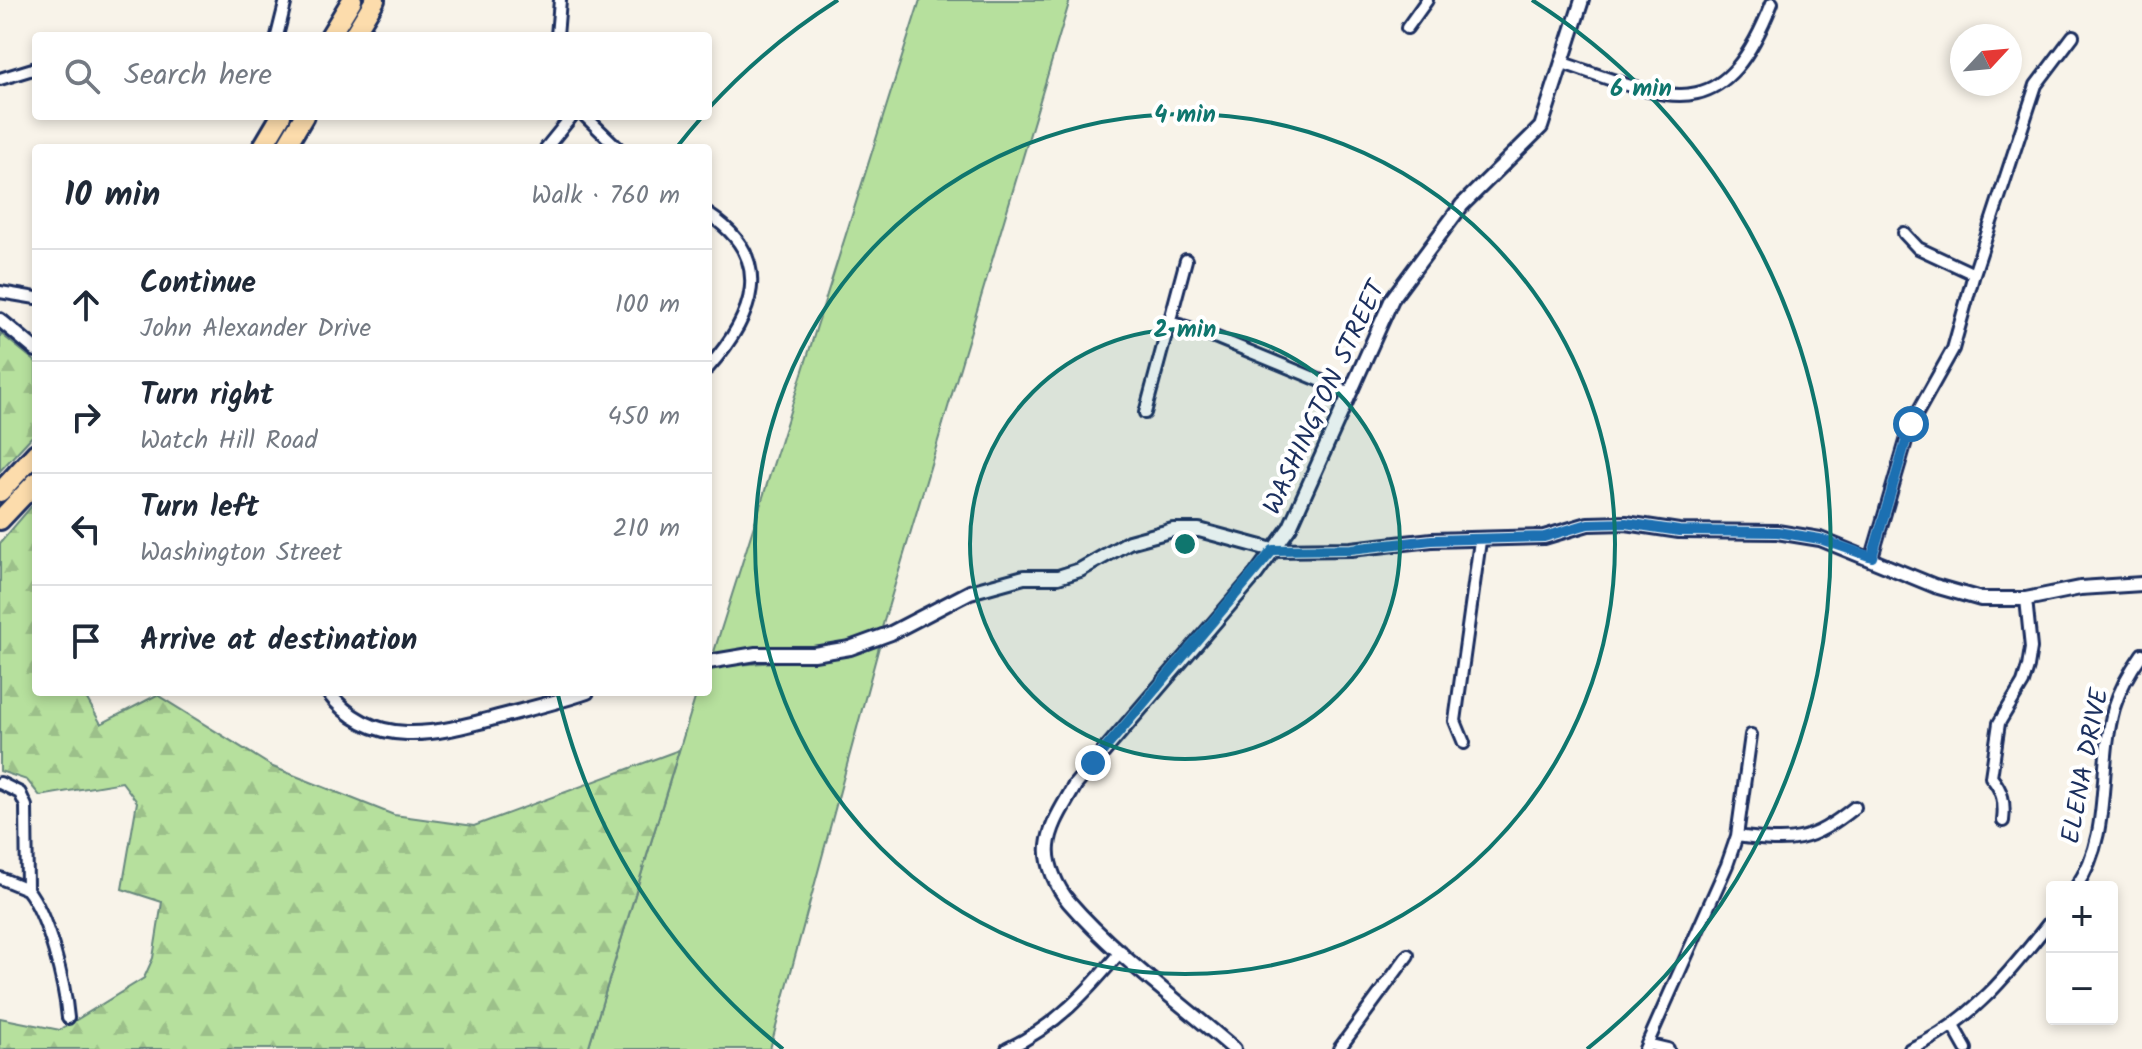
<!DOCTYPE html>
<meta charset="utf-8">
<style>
body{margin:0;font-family:Kalam,sans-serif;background:#f2f2f3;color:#1f2937}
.controls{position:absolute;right:24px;bottom:24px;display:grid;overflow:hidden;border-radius:8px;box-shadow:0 4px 12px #0003}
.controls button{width:72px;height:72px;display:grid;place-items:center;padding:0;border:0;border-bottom:2px solid #e0e1e3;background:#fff;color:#1f2937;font:40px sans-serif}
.compass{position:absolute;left:1950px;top:24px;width:72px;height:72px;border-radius:50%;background:#fff;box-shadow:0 4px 12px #0003;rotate:64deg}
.stop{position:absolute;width:24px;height:24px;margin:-18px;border:6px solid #1f6fb2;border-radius:50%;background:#fff}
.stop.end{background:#1f6fb2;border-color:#fff;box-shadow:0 2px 8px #0008}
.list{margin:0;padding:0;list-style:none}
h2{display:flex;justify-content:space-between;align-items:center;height:104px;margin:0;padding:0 32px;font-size:34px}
h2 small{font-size:26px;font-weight:400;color:#747a83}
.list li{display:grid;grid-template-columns:52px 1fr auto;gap:24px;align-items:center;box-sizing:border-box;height:112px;padding:0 32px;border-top:2px solid #e0e1e3}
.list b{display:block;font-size:30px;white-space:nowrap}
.list p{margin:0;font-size:26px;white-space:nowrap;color:#747a83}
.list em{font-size:26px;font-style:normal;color:#747a83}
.icon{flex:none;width:44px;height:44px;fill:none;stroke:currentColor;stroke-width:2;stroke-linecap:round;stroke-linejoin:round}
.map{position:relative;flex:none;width:2142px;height:1049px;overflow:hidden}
.search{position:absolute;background:#fff;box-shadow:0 4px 12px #0003;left:32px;top:32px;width:680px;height:88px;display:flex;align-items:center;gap:20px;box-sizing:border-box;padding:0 28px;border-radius:8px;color:#747a83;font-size:30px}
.panel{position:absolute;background:#fff;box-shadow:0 4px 12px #0003;left:32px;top:144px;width:680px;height:552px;border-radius:8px}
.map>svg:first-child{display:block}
.green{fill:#b6e09d;stroke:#68887e;stroke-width:2}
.forest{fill:url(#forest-firs);stroke:#68887e;stroke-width:2}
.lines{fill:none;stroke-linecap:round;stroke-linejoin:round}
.minor-casing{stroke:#1b2f5e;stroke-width:16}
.tertiary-casing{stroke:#1b2f5e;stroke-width:18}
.motorway-casing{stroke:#1b2f5e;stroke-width:24}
.minor{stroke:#fff;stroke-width:10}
.tertiary{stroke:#fff;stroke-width:12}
.motorway{stroke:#fcdcac;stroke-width:18}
.route{stroke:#1f6fb2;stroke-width:10}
.ring{fill:none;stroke:#0f766e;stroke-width:4}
.labels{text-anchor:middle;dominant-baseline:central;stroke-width:8;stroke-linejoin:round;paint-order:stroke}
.street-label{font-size:26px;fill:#1b2f5e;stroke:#fff}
.centre{fill:#0f766e;stroke:#fff;stroke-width:4}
.ring-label{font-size:24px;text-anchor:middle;font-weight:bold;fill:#0f766e;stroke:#fff;stroke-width:8;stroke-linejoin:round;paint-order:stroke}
</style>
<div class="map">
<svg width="2142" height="1049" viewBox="0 0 2142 1049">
<defs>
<pattern id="forest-firs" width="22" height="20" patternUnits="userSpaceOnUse" patternTransform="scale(2)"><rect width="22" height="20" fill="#b6e09d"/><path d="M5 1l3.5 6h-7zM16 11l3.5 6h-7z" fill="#9cc08a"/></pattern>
</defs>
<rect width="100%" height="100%" fill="#f8f3e9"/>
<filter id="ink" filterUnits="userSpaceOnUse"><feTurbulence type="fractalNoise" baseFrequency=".0125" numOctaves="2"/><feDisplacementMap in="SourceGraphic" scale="16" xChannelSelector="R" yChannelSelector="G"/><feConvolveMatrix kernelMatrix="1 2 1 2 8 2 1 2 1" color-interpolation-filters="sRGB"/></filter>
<g filter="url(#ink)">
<path class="green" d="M920,0H1070L881,631L821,648H755L713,655Z
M880,643L770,1049H588L697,692H708V669C766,658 825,667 880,643Z"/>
<path class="forest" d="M0,333L36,362V432L0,471Z
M36,501V692H83L101,724L157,695L273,767L394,815L474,826L679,750L588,1049H0V1018L60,1030L144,978L153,958L162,902L122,889L137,802L122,782L40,796L27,780L0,771V543Z"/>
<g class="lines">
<g class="minor-casing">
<path id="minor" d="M1407,28L1427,0
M277,36L286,0
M557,36L560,0
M1563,63C1669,99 1722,131 1772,3
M0,79L36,68
M585,116L618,148
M546,148L572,116
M708,214C777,259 753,317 708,368
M1904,233L1918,248L1974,274
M0,292L36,298
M1169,322L1200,331L1348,392
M1145,413L1186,260
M1872,557L1911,424L1953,349L1974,274L2036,85L2073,36
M1464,743L1455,721L1480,541
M0,783L20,793L26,806L27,889C48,915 65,984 68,1018
M2003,821C2005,803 2003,791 1991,777L1999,723L2023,683L2028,667L2031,648L2026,599
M1737,836C1793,844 1810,843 1855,807
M0,878L27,889
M2076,887C2113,833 2097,768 2114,708C2120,688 2130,671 2142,654
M1953,1026L1966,1049
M1647,1044L1668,1049
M1007,1049C1056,1026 1087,992 1121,951
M1339,1049L1408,955
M1645,1049L1727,865L1737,836L1751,735
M1910,1049C1970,1024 2013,969 2052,919"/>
</g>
<g class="tertiary-casing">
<path id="tertiary" d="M0,320L36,350
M708,662L756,654H814L850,648L891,633L970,592L1024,577H1058L1080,570L1129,542L1173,530H1199L1273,550L1351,549L1432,540L1544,537L1588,524L1626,523L1679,531L1777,532L1820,539L1935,586L1981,599H2026L2080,588L2142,584
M328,692C372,751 437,734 498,717C528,709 558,702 587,692
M1234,1049C1181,1003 1114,954 1069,902C1057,888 1046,864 1048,846C1050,824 1065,804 1075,785L1256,574L1290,527L1392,299L1462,205L1541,127L1582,0"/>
</g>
<g class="motorway-casing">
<path id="motorway" d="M330,36L352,0
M353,36L375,0
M262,148L281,116
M285,148L304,116
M0,492L36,453
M0,520L36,482"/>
</g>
<use href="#minor" class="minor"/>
<use href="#tertiary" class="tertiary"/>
<use href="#motorway" class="motorway"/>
</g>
</g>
<g class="lines" filter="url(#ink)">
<path class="route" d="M1093,763L1273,550L1351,549L1432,540L1544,537L1588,524L1626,523L1679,531L1777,532L1820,539L1872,557L1911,424"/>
</g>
<circle cx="1185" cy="544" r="215" fill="#0f766e" fill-opacity=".12"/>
<g class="ring">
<circle cx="1185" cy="544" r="215"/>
<circle cx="1185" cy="544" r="430"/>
<path d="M783 1049A645 645 0 0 1 558 695M677 147A645 645 0 0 1 702 117M709 108A645 645 0 0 1 838 0M1532 0A645 645 0 0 1 1587 1049"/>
</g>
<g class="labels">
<g class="street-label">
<text transform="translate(1325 398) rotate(-65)">WASHINGTON STREET</text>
<text transform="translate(2086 766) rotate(-79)">ELENA DRIVE</text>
</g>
</g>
<circle cx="1185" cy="544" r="12" class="centre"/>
<g class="ring-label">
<text x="1641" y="96">6 min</text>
<text x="1185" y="122">4 min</text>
<text x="1185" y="337">2 min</text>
</g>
</svg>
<div class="controls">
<button>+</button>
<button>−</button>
</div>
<svg class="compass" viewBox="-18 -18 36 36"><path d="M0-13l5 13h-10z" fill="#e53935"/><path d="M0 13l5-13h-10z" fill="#747a83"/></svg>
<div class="stop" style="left:1911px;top:424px"></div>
<div class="stop end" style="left:1093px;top:763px"></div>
<div class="search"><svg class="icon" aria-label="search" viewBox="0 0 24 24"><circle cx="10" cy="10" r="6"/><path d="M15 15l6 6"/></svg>Search here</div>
<section class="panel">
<h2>10 min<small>Walk · 760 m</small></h2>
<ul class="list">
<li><svg class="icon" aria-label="ahead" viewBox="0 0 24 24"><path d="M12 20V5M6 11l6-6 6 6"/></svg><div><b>Continue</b><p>John Alexander Drive</p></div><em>100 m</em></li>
<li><svg class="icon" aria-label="right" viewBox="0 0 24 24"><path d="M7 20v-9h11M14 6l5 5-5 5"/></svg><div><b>Turn right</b><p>Watch Hill Road</p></div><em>450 m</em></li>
<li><svg class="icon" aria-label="left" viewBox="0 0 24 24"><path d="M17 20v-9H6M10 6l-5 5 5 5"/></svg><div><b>Turn left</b><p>Washington Street</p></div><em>210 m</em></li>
<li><svg class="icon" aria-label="arrive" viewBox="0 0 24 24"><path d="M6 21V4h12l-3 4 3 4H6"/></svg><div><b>Arrive at destination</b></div></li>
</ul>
</section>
</div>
